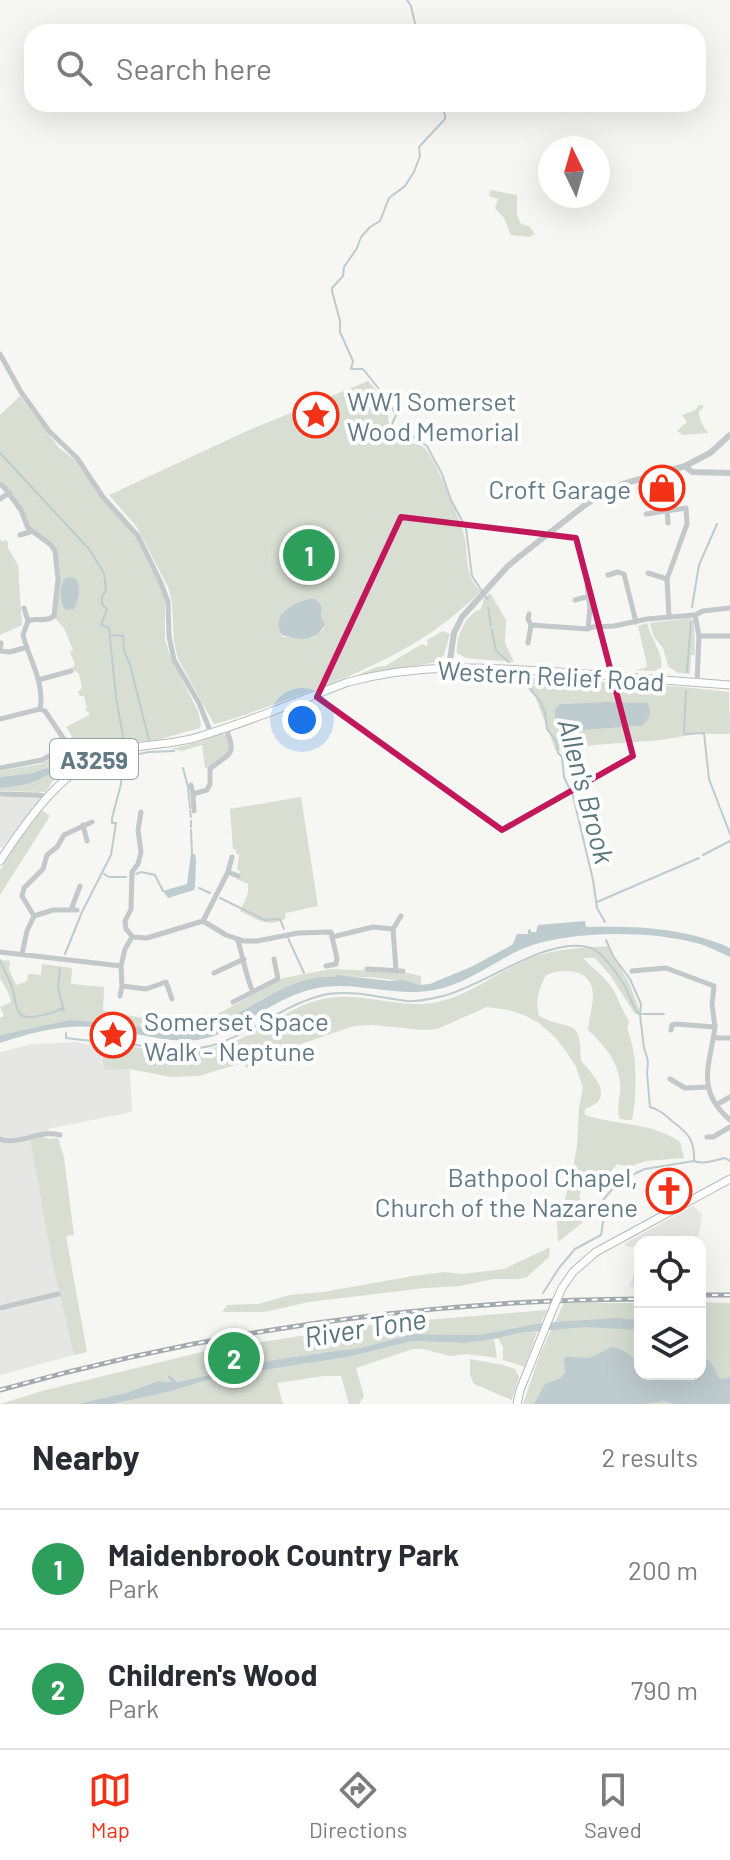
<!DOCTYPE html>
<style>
body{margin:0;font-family:Barlow,sans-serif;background:#f7f7f7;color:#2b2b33}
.controls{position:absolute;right:24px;bottom:24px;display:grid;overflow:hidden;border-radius:16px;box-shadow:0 8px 32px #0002}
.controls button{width:72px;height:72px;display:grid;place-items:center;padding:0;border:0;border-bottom:2px solid #e1e1e2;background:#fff;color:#2b2b33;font:40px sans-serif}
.compass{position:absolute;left:538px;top:136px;width:72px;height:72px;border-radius:50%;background:#fff;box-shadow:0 8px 32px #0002;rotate:355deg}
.you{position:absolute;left:302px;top:720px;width:28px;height:28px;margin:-20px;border:6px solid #fff;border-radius:50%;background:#1a73e8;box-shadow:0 0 0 12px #1a73e833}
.badge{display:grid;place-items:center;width:52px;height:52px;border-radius:50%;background:#f23116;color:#fff;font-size:26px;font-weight:700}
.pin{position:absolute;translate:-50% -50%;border:4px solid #fff;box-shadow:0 2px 8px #0006}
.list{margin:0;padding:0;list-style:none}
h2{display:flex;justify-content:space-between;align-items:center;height:104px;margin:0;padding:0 32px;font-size:34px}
h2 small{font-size:26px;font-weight:400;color:#7c7c81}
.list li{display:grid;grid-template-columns:52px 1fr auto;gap:24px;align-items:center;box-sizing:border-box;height:120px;padding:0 32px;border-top:2px solid #e1e1e2}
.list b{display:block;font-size:30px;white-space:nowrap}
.list p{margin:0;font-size:26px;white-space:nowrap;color:#7c7c81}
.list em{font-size:26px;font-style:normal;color:#7c7c81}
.icon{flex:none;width:44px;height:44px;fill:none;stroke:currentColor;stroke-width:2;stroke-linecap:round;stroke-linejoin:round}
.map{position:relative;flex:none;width:730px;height:1404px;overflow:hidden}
.search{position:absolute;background:#fff;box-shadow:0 8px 32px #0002;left:24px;right:24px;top:24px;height:88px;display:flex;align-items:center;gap:20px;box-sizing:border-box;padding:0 28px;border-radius:24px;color:#7c7c81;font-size:30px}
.sheet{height:344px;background:#fff}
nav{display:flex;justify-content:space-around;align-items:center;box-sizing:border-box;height:112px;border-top:2px solid #e1e1e2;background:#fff;font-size:22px;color:#7c7c81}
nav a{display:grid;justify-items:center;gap:4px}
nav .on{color:#f23116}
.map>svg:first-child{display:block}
.built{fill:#e6e7e5}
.green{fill:#d8ded2;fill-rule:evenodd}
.water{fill:#becbcf}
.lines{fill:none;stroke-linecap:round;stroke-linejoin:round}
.stream{stroke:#becbcf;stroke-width:2}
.primary-casing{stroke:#b6bbbe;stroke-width:9}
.minor{stroke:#c3c8cb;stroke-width:5}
.tertiary{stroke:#c3c8cb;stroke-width:6}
.primary{stroke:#fff;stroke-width:7}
.rail-casing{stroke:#a3abb0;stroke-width:5}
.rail{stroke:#fff;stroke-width:2;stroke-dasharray:6;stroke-linecap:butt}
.primary-bridge-casing{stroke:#b6bbbe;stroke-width:9;stroke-linecap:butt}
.primary-bridge{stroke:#fff;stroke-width:7}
.marked{fill:none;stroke:#c2185b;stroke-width:6;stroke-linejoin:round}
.labels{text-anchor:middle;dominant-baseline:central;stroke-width:8;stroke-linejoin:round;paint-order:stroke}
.shield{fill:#fff;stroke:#91a2aa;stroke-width:2}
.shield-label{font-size:24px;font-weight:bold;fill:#627a86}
.poi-label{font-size:26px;fill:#627a86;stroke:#fff;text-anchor:start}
.street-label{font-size:26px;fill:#627a86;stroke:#fff}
.water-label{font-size:28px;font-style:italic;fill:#59767c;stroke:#fff}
</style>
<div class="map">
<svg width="730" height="1404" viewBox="0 0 730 1404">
<rect width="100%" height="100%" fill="#f6f6f2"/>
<path class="built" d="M680,473L681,488H677V491L650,494L648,480Z
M3,796L39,797L40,799L2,848L0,847V798Z
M76,1042L101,1047L104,1070L130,1069L132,1112L48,1129L49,1135L30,1139L52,1262L74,1355L0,1375V1052L33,1044Z
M693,1206L702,1214L700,1229L696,1242H640V1287H630L637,1260L636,1247H628L624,1244Z"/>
<path class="green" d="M490,190L517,195V215L521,224L529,226L535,234L529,237L511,235L504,218L495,208L498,199L489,196Z
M368,381C374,388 383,397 386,405C390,415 386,426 394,435C401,444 413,442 422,446C433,452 457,514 462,528C470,548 462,576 481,591C425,648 352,677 278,703C257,710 236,719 214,724L178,659L174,642L172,604L169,589L136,526L109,495L247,431ZM322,610L321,615L324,620V629L313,638L284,637L280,634Z
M20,396L59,448L74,459L105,502L136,536L160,586L165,600V640L171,658L198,711L201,724L200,728L157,740L108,743L87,751L81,750L74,744L71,734L66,727L89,715V712L86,711L85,709L87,708L84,696H80L78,692L82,688L79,674L71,668L75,665L70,652L73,650L64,628L55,618L60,579L57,551L30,528L0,483V415Z
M699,405H703V408L699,411V415L702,424L708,433L683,435L677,431L687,422L682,415L695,410Z
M0,539L2,542L5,540L8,542V548L18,565L22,625L0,635Z
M490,593L506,620L505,643L514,662L466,658L457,653C456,636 465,615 481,609L484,598Z
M690,618L694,621L695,655H691L690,674L678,673L668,666L663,648L654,637L650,623Z
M647,623C651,639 664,654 661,668L654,671L635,670L645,668L647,665L638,626Z
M443,631L450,634L444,655L437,662L358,675L376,667L385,666L422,644L426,646L428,645L427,640Z
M520,677L683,687L729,692L730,734H696L661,740L594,745L556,751L535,696ZM604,702L641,726L569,731L560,704Z
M222,734L226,735L230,746L226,756L207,768H205L202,745L182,751L171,749L202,741Z
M66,750L68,759C65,767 60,771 55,777C51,783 50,787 45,792L0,791V788L15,787L50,767L32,773L0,777V771L41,764Z
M301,797L318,906L286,913L285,919C268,928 256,919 240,911C244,902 250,894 248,884L237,879L240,871L237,869L239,855L236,854V850L233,849L230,809Z
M42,810L50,816L0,895V871L9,854Z
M609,946L630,985L641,1014H635L610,975L595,958H583C594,970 606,977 614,991C620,1001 622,1011 629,1021L627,1029C638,1053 637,1094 632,1120H625L619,1118C617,1109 619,1101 620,1092C622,1065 606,1047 588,1030C589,1020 592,1009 593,998C594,969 567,967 546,975C539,989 535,1000 539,1016C573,1033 580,1015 581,1061C595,1076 616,1099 585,1109V1115C618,1126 652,1122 680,1142L684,1158L646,1161L629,1167L617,1164L603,1181L582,1186L579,1197L584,1204L582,1223L558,1242L557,1222L553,1217L565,1200L572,1172L577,1147L579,1108L583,1088L576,1067L567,1053L556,1038L539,1023L526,1016L509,1010L487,1007L437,1029L422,1030L373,1025L354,1026L295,1046L288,1044L282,1046L247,1068L242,1063L199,1076L171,1077L130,1069L104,1070L101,1047L104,1041C158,1052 202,1060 252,1033C277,1020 300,1002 329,998C365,992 402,1010 438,1002C474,994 502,968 537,956C560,948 585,948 609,946Z
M0,960L10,961L9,970L16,985L27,981L28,974L41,975L42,964L72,968L71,984L104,987L103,1010L105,1011C131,1015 161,1025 186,1015L191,1026L212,1017L284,978L331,969L402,972L421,976V985C379,976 332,972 291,986C270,993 246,1009 225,1020L224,1018L210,1026L192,1031L140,1028L99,1022L69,1020L0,1035V1018L4,1016L0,1007L11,1002L8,992L0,978Z
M41,1136L50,1139L58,1138L64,1158L74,1235L66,1236L87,1352L74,1355L52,1262L30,1139Z
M550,1247L549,1257L527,1277L519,1279H493L460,1286L425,1288L309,1302L264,1312H222L227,1305L258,1304L290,1295L323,1292L413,1276L445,1272L462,1274L504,1269Z
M700,1302L730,1303V1404H523L540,1354L564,1303H640V1374H700Z
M547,1310L541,1323L478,1335L413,1334L356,1349L342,1350L273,1360L176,1382L174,1381L173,1382L158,1381L126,1393L76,1404H0L42,1391L210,1350L377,1324Z
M537,1332L525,1367L503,1360V1347L498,1338L519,1333Z
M494,1339L497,1358L467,1354L450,1356L423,1349H413L356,1368L364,1396L359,1404H349L341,1376H323L277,1383L283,1404H113L168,1392L204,1381L264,1370L348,1357L413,1341L465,1343Z
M470,1359L503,1365L515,1369L519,1377L512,1400L474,1384L470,1375Z"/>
<path class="water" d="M69,577L76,579C81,588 79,600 74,609L66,610L64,608C59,599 60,588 64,579Z
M309,599H315L322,607L321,615L325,624C317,643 299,640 282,635C270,616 292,603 309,599Z
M604,702L647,703C654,711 648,721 641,726L569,731C558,729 554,721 555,710L560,704Z
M50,767L52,770L51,773C34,783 19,787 0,788V777L32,773Z
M191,854H195L196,860L195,888L194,890L168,898L163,891L187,884Z
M585,921L586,927C635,926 684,927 730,948V957C719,952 708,946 696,943C650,930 566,930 522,949C493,962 466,984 434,990C394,998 353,979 313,989C272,998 239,1034 197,1040C168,1043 140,1034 112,1029C70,1022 39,1030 0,1043V1035L69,1020L99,1022L182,1032L201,1030L218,1022V1020L224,1018L226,1019C260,1003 296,974 336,977V975L390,981L404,980L420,985L430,984L473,966L510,946L513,944L517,934H528V930L531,929V932H536L538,925Z
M615,1318L640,1320V1330L585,1327L519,1333L494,1339L465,1343L413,1341L348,1357L264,1370L204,1381L168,1392L113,1404H76L126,1393L158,1381L172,1382L168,1377L169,1375L177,1382L273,1360L342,1350L356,1349L413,1334L478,1335L541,1323Z
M613,1347L624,1351L640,1363V1374H700V1356C712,1359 714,1368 719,1378L724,1379L730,1377V1404H675L663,1401L646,1404H534L545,1384L559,1379L565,1373L564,1359L566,1357C575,1356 585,1360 594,1356C601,1353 605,1349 613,1347Z"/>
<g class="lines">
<path class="stream" d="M407,0L411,6L417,32
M441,104L445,115V119L419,147L420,156L414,172L405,186L389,198L380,221L370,227L361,237L357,248L344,267L343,276L332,288V291L340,321V332L353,361L351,369H363L387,399L396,415L392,424L395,430L412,436L427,446L442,474L451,500L466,528L472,576L487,599
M0,453L89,549L104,573L106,591L102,596V604L107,609L101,625L109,628L116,697L124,742
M488,607L491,625
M692,607L699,565L717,524
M492,630L496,651L509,662
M111,635L123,636L124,651L130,665L149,740
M687,672L691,622
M520,677L540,701L545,712L547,729L556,741L558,753L562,757L564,777L573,796L593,880L597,908L605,922
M686,691L684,732L685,734L704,733L709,779L730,834
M124,757L149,752L174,751
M183,768L188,787L190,808
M190,811L191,817
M191,821V827
M191,830L192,854
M703,855L730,841
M104,874L109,877H126
M136,874L141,872L155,875L163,891
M199,888L210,893
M220,898L265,920L280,919L284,929
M597,902L699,858
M288,938L304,973
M606,940L613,956L630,979L641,1004L640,1015L644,1048L648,1061L647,1073L650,1107C660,1110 664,1114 672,1121C688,1133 695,1140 694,1161
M65,954L82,912L111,855L116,823H112V818L121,784L123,755
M0,960C4,970 10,980 13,990C15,997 15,1008 20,1014C27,1022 55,1012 63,1008
M60,968L58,987L64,1011
M642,1014H664
M66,1033V1038C87,1041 107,1042 127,1044C158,1047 187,1054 217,1044C256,1031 287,1002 328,994C353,990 382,998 407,1001C419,1002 431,999 443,996C485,986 549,934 591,948C601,951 617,973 623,983C630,994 631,1006 640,1015
M543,1293L559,1268L575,1249L601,1235L604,1216L601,1213L599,1205L614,1187L636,1173L645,1169L694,1161C703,1165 715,1160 725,1158L730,1161"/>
<g class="primary-casing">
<path id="primary" d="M0,861C27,820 68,760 119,750C145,744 172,745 198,737C249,722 298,701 348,682C421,663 483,667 557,672C615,676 672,681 730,685
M562,1288L573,1272L596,1252L730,1179
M517,1404L520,1390L554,1306"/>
</g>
<path class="minor" d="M0,354L21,392L49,431L77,458L103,497L138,536L161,583L168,602L169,636L174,660L199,703L211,733
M1,485L4,487L21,510L28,528L51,545L55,551L58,579L54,616C46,623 36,617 28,621
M0,499L9,493
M667,510L668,523
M646,514L686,508L687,524L667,579
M20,535L30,532
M648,573L667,579L669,617
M608,575L618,572L624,574L636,622
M587,586L590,608L588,629
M575,600L589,596
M24,608L28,621L23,635C29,659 45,683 40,709
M529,614L528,619L531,625L588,629L593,627L614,626L647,619L695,615L703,611L730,608
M695,615L699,636L697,682
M699,636H730
M528,643L531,625
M0,651L10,652L27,647
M0,651L1,643
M38,680L71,671
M0,719L40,709L45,711L82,766
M0,768L42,760L68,745
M191,785L193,794
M0,794L38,795L48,797
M194,811L193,794L207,790L210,784V769C228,753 238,757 226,729
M83,825L87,841
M228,872L238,876
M71,910L80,886
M34,916L53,910H77
M203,921L226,935L244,941H257L298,933L331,932L332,937L373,927L393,929L396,970
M393,929L401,916
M132,936L126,929L125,921L131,909L132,872L138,864L141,852L138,830L141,812
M238,941C243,957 246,977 253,992
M0,952L121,966L125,949L132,937L147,938L203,921L228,872L232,857
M22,954L27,931L34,916L22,896L24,888L43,869L47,855L57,847L64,835L92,822
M121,966L122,986L146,989L166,982L172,999
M326,966L336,964L337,958L332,937
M367,969L403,971
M632,971L666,968L714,986L712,1004L715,1027
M214,973L244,959
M120,996L122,986
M233,1002L278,979L274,959
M671,1030L672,1025L676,1024L715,1027C710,1065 695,1090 730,1120
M714,1038H730
M670,1079L685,1088L708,1087
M716,1105L730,1097
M707,1137H713L730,1127
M0,1139C19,1146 39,1129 60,1135
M0,1308L58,1294"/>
<path class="tertiary" d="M685,466L692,472L730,473
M449,667L454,633L462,617L507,567L520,556L585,505L604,493L623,484L685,466L710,453L730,435"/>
<use href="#primary" class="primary"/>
<g class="rail-casing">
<path id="rail" d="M700,1295H730
M0,1390C207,1332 425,1300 640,1299"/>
</g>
<use href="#rail" class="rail"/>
<g class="primary-bridge-casing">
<path id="primary-bridge" d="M554,1306L562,1288"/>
</g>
<use href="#primary-bridge" class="primary-bridge"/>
</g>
<path class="marked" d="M401,517L576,538L633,756L502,830L317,697Z"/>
<defs>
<g id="sight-ring" transform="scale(2.3)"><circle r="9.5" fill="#fff" stroke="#f23116" stroke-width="1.5"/><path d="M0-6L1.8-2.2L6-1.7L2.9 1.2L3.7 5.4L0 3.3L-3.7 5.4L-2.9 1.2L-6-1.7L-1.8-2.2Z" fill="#f23116"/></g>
<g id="shop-ring" transform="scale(2.3)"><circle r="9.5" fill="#fff" stroke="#f23116" stroke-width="1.5"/><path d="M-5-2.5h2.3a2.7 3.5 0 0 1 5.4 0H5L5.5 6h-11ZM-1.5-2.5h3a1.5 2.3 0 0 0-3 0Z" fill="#f23116"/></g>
<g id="church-ring" transform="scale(2.3)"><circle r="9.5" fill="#fff" stroke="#f23116" stroke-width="1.5"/><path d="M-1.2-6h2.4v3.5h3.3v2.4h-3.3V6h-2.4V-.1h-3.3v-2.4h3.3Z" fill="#f23116"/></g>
</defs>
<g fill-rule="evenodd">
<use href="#sight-ring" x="316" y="415"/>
<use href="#shop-ring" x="662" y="488"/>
<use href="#sight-ring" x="113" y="1035"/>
<use href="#church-ring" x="669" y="1191"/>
</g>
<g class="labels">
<rect class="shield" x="50" y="739" width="88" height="40" rx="6"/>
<g class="shield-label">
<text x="94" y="759">A3259</text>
</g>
<g class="poi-label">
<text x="347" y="400">WW1 Somerset<tspan x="347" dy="30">Wood Memorial</tspan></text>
<text x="631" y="488" text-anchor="end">Croft Garage</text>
<text x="144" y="1020">Somerset Space<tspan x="144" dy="30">Walk - Neptune</tspan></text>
<text x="638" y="1176" text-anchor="end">Bathpool Chapel,<tspan x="638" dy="30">Church of the Nazarene</tspan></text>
</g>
<g class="street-label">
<text transform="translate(551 675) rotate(3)">Western Relief Road</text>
</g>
<g class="water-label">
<text transform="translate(587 791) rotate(75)">Allen's Brook</text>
<text transform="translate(365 1327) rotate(-9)">River Tone</text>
</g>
</g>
</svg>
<div class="controls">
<button><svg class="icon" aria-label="locate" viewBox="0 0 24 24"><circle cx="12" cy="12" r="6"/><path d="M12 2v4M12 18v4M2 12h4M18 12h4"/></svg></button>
<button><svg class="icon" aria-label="layers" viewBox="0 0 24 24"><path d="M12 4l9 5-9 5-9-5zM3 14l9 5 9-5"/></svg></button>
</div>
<svg class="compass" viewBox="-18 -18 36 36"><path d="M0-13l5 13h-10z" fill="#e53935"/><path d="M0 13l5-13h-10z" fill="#7c7c81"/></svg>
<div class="you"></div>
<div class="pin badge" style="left:309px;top:555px;background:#2e9e5b">1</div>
<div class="pin badge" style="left:234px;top:1358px;background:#2e9e5b">2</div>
<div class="search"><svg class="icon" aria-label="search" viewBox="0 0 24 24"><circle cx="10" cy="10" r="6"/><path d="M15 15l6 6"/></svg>Search here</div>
</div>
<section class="sheet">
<h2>Nearby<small>2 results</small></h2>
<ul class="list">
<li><span class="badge" style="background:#2e9e5b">1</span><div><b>Maidenbrook Country Park</b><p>Park</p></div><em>200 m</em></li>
<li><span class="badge" style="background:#2e9e5b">2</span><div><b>Children's Wood</b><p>Park</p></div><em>790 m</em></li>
</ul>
</section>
<nav>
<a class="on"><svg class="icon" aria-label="map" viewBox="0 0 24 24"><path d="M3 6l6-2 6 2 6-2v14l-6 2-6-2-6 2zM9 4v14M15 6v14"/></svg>Map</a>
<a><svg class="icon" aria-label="directions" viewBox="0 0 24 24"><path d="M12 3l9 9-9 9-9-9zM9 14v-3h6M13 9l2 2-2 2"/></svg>Directions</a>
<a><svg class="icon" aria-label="saved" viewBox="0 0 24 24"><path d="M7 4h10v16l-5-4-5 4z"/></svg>Saved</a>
</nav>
